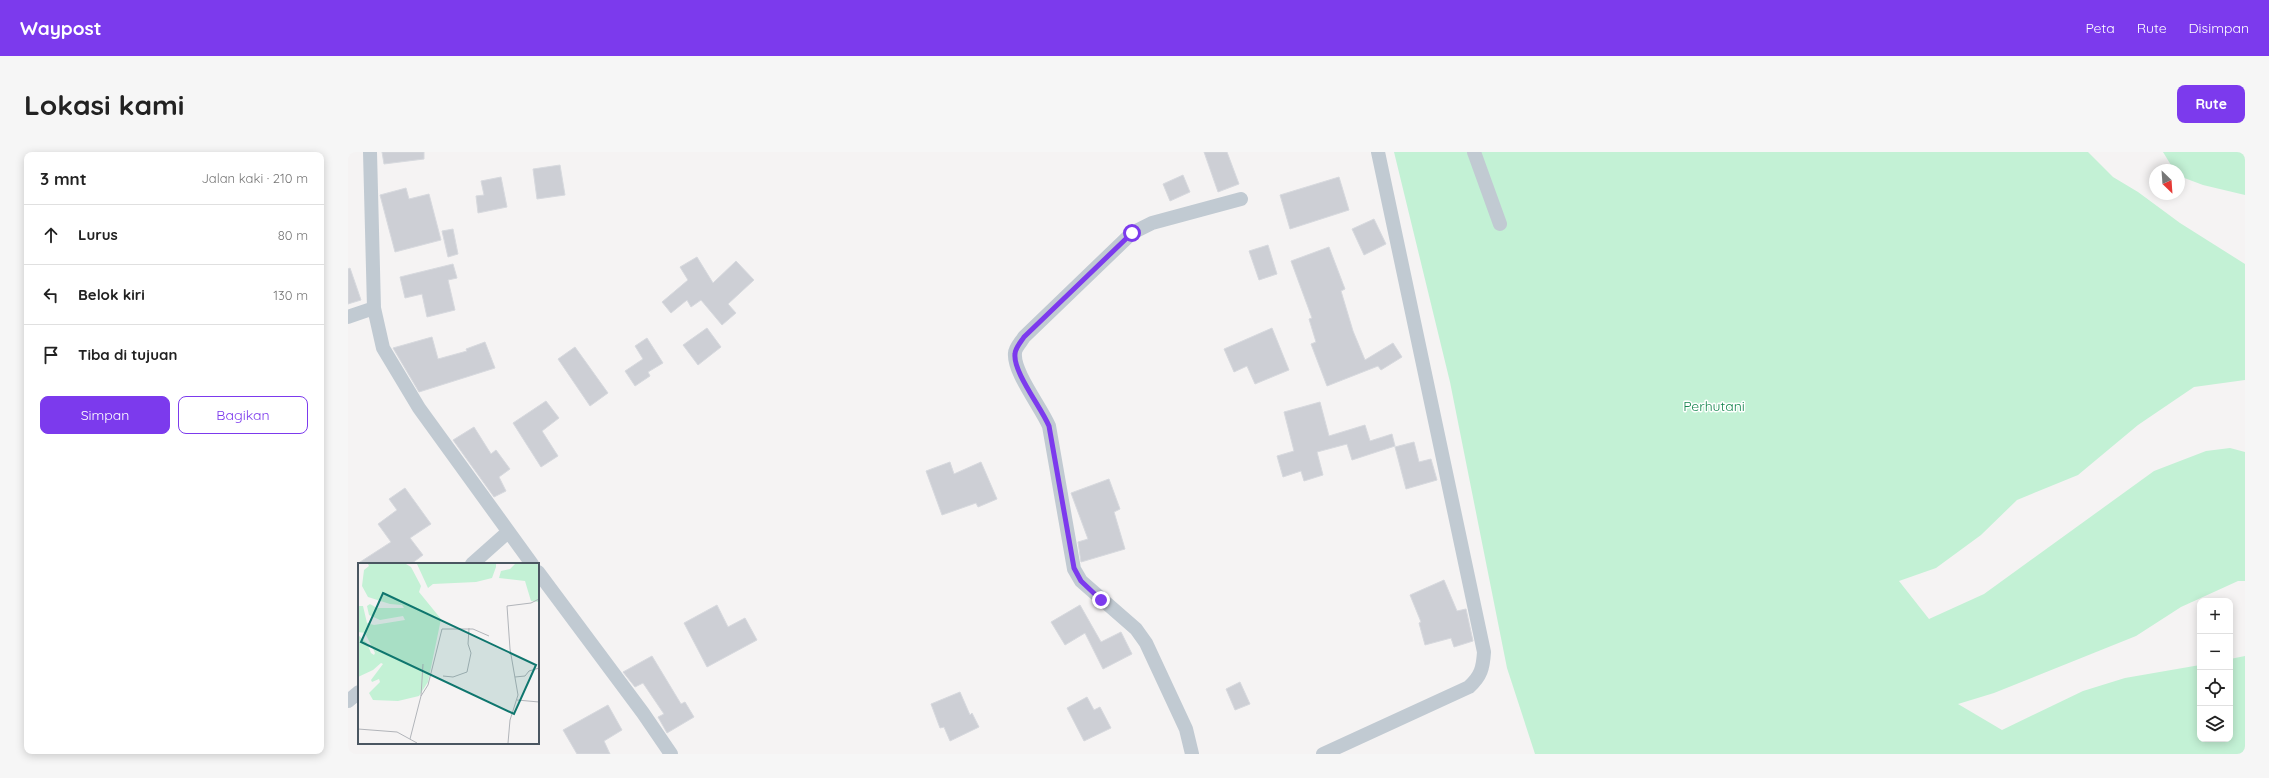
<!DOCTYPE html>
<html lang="id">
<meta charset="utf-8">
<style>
body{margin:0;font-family:Quicksand,sans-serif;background:#f6f6f6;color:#222}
.controls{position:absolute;right:12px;bottom:12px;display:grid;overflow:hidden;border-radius:8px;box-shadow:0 2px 10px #0003}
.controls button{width:36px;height:36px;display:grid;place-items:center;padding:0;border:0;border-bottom:1px solid #e0e0e0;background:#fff;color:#222;font:20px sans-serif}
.compass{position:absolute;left:1801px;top:12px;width:36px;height:36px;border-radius:50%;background:#fff;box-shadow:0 2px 10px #0003;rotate:155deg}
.stop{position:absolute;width:12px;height:12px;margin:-9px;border:3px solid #7c3aed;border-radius:50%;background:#fff}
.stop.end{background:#7c3aed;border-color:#fff;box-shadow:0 1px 4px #0008}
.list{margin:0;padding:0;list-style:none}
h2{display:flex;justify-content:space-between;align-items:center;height:52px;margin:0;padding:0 16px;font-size:17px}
h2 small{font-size:13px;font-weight:400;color:#767676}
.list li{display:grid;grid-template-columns:26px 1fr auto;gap:12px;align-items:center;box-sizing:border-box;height:60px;padding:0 16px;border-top:1px solid #e0e0e0}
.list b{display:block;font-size:15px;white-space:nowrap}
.list em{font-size:13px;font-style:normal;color:#767676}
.actions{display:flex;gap:8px;padding:12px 16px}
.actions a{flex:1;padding:9px 0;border:1px solid #7c3aed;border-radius:8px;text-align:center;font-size:14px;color:#7c3aed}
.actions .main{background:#7c3aed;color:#fff}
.icon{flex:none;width:22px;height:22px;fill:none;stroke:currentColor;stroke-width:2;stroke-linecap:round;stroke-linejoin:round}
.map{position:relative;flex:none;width:1897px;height:602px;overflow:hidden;border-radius:8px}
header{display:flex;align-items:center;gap:24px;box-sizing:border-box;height:56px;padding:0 20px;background:#7c3aed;color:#fff}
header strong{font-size:19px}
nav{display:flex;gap:22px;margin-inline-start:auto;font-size:14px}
.intro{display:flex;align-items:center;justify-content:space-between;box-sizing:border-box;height:96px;padding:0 24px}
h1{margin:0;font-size:28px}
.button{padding:10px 18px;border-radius:8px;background:#7c3aed;color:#fff;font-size:14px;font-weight:700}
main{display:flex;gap:24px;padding:0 24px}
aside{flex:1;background:#fff;border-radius:8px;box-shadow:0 2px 10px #0003}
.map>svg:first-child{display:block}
.green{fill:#c3f1d5}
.building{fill:#cdcfd5;stroke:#d7d9de}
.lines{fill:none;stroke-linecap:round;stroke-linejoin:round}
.minor{stroke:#c1cad2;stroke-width:14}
.route{stroke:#7c3aed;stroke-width:5}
.labels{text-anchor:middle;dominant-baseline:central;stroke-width:3;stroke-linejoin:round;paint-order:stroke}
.park-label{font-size:14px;fill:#17864f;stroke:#fff}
.inset-road{fill:none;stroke:#b1b4b9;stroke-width:1}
.view{fill:#0f766e;fill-opacity:0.15;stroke:#0f766e;stroke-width:2}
.inset-edge{fill:none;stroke:#4a5661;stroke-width:2}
</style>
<header>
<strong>Waypost</strong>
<nav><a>Peta</a><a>Rute</a><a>Disimpan</a></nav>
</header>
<div class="intro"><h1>Lokasi kami</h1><a class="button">Rute</a></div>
<main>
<aside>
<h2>3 mnt<small>Jalan kaki · 210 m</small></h2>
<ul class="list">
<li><svg class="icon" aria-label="ahead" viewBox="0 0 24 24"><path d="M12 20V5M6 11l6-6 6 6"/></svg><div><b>Lurus</b></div><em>80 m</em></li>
<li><svg class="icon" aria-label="left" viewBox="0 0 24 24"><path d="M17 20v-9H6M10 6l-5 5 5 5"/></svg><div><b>Belok kiri</b></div><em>130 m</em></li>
<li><svg class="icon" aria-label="arrive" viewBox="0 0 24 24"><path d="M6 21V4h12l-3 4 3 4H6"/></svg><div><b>Tiba di tujuan</b></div></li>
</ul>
<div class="actions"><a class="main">Simpan</a><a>Bagikan</a></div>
</aside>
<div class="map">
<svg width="1897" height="602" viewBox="0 0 1897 602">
<rect width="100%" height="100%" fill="#f5f3f3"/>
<path class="green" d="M1046,0H1740L1765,25L1790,40L1832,71L1897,112V228L1846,235L1790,273L1730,323L1669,348L1633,383L1588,416L1551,429L1581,467L1636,442L1806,319L1858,299L1882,296L1897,300V429H1890L1833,455L1788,484L1646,541L1610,552L1654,578L1735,539L1777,526L1852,513V587H1882V507L1897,504V602H1187L1159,516L1102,230Z
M1815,0H1897V43L1855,33L1831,24V18H1826Z"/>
<path class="building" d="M34,0H76V7L36,12Z
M856,0H879L891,32L870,40Z
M212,13L217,43L189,47L185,17Z
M835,23L842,40L822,49L815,32Z
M153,25L159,55L130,61L128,44L136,43L133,29Z
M991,25L1001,58L942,77L932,43Z
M58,36L61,47L81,42L93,88L47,100L32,43Z
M1026,67L1038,92L1016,103L1004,77Z
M105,77L110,102L100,105L94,79Z
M920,93L929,122L911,128L901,99Z
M981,95L997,137L993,139L1005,179L1017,208L1045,191L1054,205L1033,218L1030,214L979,234L963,192L968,190L961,167L964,166L943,109Z
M349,105L365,131L388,109L406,128L380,152L388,161L374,173L353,148L343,155L339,148L323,161L314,150L340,128L332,115Z
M105,112L109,126L100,128L107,158L79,165L74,142L57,146L52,125Z
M2,116L13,148L0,152V117Z
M359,176L373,195L350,213L335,193Z
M924,176L941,218L907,232L899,214L886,220L876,197Z
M84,185L90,207L119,199L118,197L137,190L147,216L71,240L45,196Z
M299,186L315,211L300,220L302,224L287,234L277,219L295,207L287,194Z
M227,195L260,241L242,254L210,207Z
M198,249L211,266L194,279L210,304L193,315L165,271Z
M972,250L981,284L1017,273L1022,289L1044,282L1047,294L1004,308L999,292L969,300L975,323L956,329L953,319L935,325L929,304L946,299L936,260Z
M126,275L143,302L148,298L162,317L151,325L158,339L146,345L105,288Z
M1066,290L1071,310L1083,307L1089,328L1058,337L1047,295Z
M602,310L606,322L633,310L649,347L630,355L628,351L594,363L578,319Z
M761,327L772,357L766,360L777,397L733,410L730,390L740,387L723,341Z
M57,336L83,372L62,386L75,403L63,412H9L43,390L30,372L49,358L41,347Z
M1096,428L1109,459L1118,457L1125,489L1106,495L1103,486L1077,493L1071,471L1073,470L1062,443Z
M369,453L380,475L397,466L409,488L359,515L336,471Z
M732,453L753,490L773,480L784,502L755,517L737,481L717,493L703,470Z
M304,504L333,552L337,550L346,565L319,581L310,565L316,562L295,531L287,535L275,520Z
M892,530L902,552L887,558L878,537Z
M612,540L622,563L624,561L631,575L602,589L596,575L592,576L583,552Z
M739,545L746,558L752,555L763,576L736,589L719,556Z
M260,553L274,578L256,589L262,602H229L215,578Z"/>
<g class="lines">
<path class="minor" d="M22,0L26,156L35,196L71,256L184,412
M1126,0L1152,72
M0,165L26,156
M124,412L160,380
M190,420L295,561L323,602
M0,549L11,540
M844,602L838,577L798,491L788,477L733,429L726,417L701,274C693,255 665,220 667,201C667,196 673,190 676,185L784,81L804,71L893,47
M975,602L1121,535C1133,524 1135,516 1136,500L1030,0"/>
</g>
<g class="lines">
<path class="route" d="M753,448L733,429L726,416L701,274C693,255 665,220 667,202C667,196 673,190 676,185L784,81"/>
</g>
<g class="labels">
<g class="park-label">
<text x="1366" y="254">Perhutani</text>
</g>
</g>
<g transform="translate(10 411)">
<rect width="181" height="181" fill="#f5f3f3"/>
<path d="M10,1H48L53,4L63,23L61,29L83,56L70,119L61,133L40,138L15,137L11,130L22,119L21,116L14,119L13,117L25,101L23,100L15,107L0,114V72L9,80L13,90L16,92L17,90L7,70L0,69V43H5L9,60L16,62L47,57L45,53L22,57L11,52L9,43L12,41L19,45H46L44,42L32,41L10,34L4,23L6,7L11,3ZM59,1H138V4L134,15L118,19L75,21L70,25ZM157,1H181V39L173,38L167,18L141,15L143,8L152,6Z" fill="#c3f1d5"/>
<path class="inset-road" d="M85,113L95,114L109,109L113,90L110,81L111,65M157,114L167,113L171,108L181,105M63,133L70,122L84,66H115L131,73M159,137L181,139M0,166L39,169L59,180M52,176L63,133L65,101M150,180L152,157L160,132L152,86L149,43L173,40L181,36"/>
<path class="view" d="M25,30L178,102L156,151L3,79Z"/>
<rect width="181" height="181" class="inset-edge"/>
</g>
</svg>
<div class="controls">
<button>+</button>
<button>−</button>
<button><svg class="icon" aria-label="locate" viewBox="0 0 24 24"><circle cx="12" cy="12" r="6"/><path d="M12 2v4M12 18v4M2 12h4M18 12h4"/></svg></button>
<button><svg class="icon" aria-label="layers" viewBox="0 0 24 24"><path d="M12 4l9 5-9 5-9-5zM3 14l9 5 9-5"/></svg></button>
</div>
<svg class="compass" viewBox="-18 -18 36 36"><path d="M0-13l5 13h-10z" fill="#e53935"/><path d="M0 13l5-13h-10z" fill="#767676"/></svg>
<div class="stop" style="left:784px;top:81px"></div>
<div class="stop end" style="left:753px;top:448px"></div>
</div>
</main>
